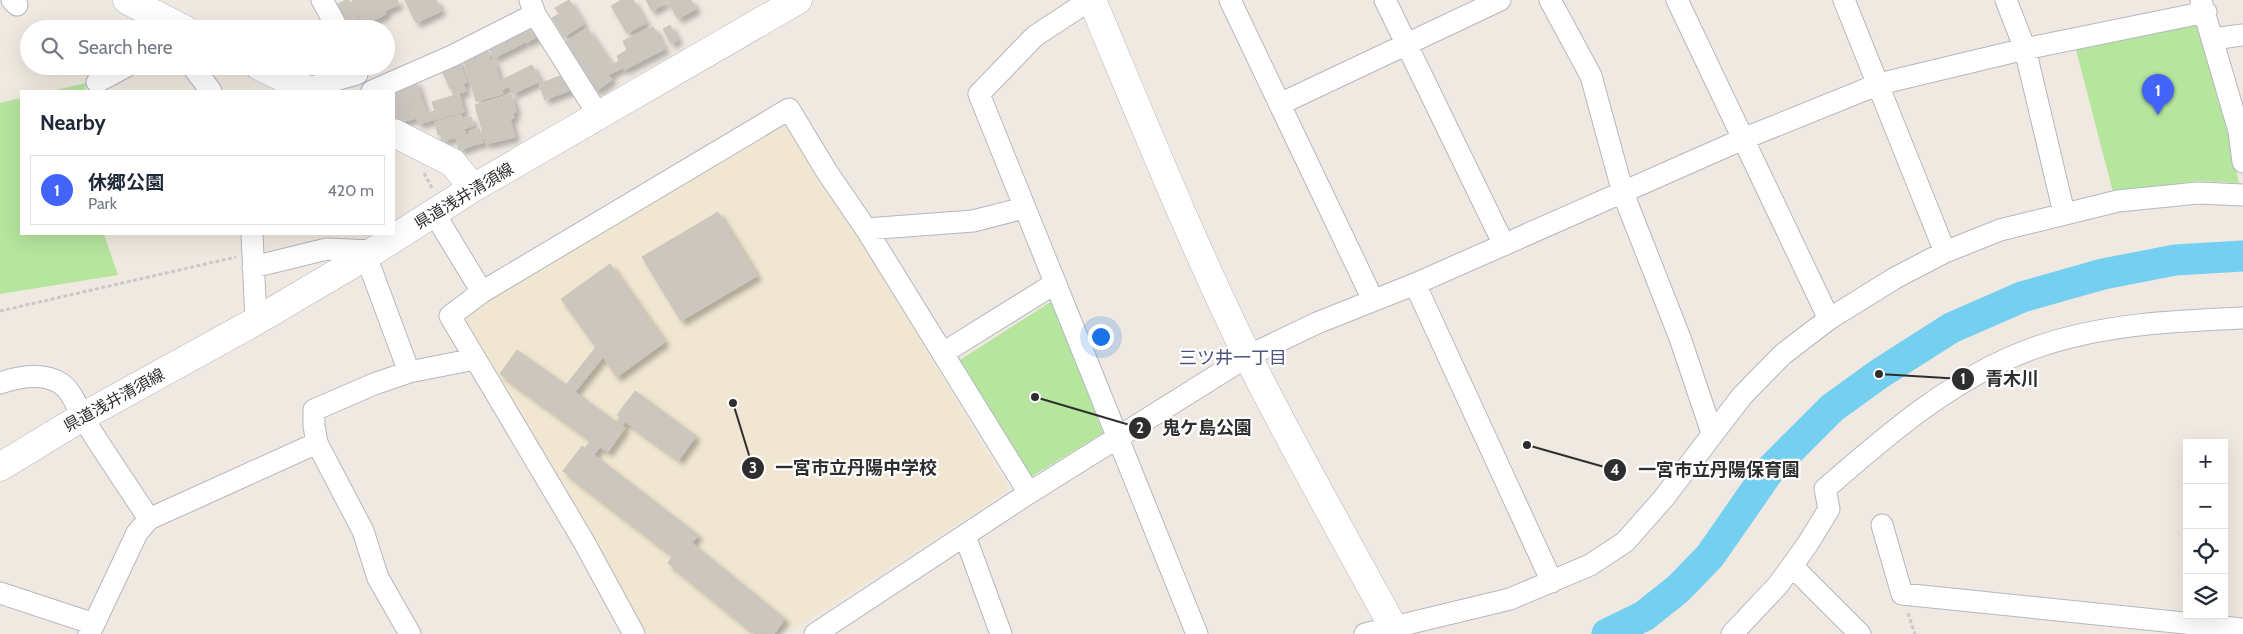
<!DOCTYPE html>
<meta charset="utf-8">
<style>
body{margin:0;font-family:Cabin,"Noto Sans JP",sans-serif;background:#f2f2f3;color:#1f2937}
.controls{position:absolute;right:15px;bottom:15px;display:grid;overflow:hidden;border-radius:0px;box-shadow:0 5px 20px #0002}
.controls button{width:45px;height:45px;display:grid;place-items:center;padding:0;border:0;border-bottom:1px solid #e0e1e3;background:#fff;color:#1f2937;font:25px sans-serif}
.you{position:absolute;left:1100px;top:336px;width:18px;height:18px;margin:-12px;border:4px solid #fff;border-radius:50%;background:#1a73e8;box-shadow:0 0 0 8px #1a73e833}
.badge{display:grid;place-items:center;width:32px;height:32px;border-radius:50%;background:#4264fb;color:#fff;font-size:16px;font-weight:700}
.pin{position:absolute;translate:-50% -41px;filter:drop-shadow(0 1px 2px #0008)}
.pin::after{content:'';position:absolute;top:26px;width:18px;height:15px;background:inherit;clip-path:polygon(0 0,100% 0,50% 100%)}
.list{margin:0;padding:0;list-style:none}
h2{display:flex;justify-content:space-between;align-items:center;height:65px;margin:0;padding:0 20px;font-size:21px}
h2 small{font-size:16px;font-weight:400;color:#747a83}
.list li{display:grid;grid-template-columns:32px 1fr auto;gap:15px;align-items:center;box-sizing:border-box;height:70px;margin:0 10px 10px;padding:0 10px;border:1px solid #e0e1e3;border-radius:0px}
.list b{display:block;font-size:19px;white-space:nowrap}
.list p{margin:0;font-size:16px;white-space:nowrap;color:#747a83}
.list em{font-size:16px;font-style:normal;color:#747a83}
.icon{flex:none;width:28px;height:28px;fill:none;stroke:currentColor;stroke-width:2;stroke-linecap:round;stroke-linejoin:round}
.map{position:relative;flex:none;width:2243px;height:634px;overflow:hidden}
.search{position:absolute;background:#fff;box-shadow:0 5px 20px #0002;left:20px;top:20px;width:375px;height:55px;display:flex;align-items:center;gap:12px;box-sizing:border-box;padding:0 18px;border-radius:28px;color:#747a83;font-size:19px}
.panel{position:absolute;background:#fff;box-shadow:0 5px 20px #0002;left:20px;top:90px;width:375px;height:145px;border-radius:0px}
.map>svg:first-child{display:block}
.education{fill:#f0e6d1}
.green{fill:#b6e59e}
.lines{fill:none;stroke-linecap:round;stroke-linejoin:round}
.river{stroke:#75cff0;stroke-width:31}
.building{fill:#cbc7bf;stroke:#cbc5ba;filter:url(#shadow)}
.street-casing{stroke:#b4b7c1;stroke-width:23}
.secondary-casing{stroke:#b4b7c1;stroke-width:29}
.path{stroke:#c9c9c9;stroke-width:3;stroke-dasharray:4 2.5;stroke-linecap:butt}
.street{stroke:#fff;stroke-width:21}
.secondary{stroke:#fff;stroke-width:28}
.labels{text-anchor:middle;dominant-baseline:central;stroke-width:4.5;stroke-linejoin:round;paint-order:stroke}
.street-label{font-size:16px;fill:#2e2e2e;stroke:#fff}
.neighbourhood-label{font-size:18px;fill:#4d5680;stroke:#fff}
.leader{fill:none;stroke:#2e2e2e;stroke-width:2}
.callout-dot{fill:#2e2e2e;stroke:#fff;stroke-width:2}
.mark-label{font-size:15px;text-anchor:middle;font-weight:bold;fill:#fff}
.callout-label{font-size:18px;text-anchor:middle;font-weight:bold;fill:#2e2e2e;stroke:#fff;stroke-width:4.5;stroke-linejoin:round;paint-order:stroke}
</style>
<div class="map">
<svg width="2243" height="634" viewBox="0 0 2243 634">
<defs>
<filter id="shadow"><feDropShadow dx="4.5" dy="4.5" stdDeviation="2.5" flood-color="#0004"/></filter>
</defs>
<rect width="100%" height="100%" fill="#efe9e1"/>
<path class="education" d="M783,107L1009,490L799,626L741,634H641L459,317Z"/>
<path class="green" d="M2203,21L2239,183L2198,181L2113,192L2076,50Z
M86,83L85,91H51Z
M21,98V234H104L118,275L0,294V103Z
M1052,301L1103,433L1031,477L960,360Z"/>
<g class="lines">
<path class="river" d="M1607,634L1644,616L1678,589L1710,556L1769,471L1832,408L1879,374L1951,328L2022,297L2103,274L2175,260L2243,256"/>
</g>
<path class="building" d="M346,0H349L362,26L357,29H346L334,6Z
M354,0H397L399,4L385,11L386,14L365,25L351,2Z
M405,0H436L441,11L416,23Z
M569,0L584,24L564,37L552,18L559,14L555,8Z
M621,0H633L646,23L627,33L611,6Z
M646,0H666L667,2L652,11Z
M667,0H691L696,9L678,19Z
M533,22L540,35L526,43L519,29Z
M670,25L678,40L671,44L663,29Z
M653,27L658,34L651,38L647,30Z
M587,28L612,65L619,61L617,56L627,50L623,41L646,30L651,39L657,35L665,49L624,70L623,67L591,85L563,44Z
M518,29L524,43L494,58L487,44Z
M485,49V52L488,51L490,61L494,60L500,81L532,65L540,81L513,94L509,86L502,90L503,94L476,101L463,58Z
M457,58L467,82L450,89L440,65Z
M565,74L573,89L545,100L539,84Z
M608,75L612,80L596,91L592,86Z
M416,81L426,113L435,111L432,102L459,94L464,112L418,124L417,118L397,123L394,109V91Z
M464,85L466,91L454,95L452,89Z
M511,94L516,112L513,113L514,118L510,119L515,137L486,144L475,105Z
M461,115L462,119L471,117L473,126L438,135L435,122Z
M479,128L483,143L472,145L469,131Z
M464,129L466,135L442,141L441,135Z
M469,135L472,146L459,150L456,138Z
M718,212L757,276L681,321L642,257Z
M610,264L665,342L617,377L603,357L575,392L616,422L620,417L617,415L635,391L696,436L679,460L626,422L622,426L625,428L608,452L600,447L594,455L698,535L692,543L785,619L774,634H755L668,563L673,556L563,471L582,446L585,448L591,440L500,374L517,350L566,385L596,347L561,299Z"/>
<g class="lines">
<g class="street-casing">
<path id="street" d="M12,0L17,5
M322,0L338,29
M530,0L535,14L599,116
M1090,0L1035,36L979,94L1197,634
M1230,0L1373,300
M1385,0L1504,245
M1550,0L1591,76L1623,193L1680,338L1712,433
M1677,0L1829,319
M1844,0L1945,252
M2006,0L2025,49L2064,213
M2201,1L2239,131L2243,162
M2213,39L2243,35
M192,66L211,91
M97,82L127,66
M309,91L318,85L357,74
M372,91L452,56L535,14
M1280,104L1500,0
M1024,208L973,221L866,229L1029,493
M434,213L482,292
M252,234L256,321
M366,256L409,372
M253,267L327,249L373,251
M1415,284L1552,582
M943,353L1054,284
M0,383C18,377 42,372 60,383C72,390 77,407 83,418C104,452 127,485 149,519
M317,443L363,531L378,578L410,634
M1882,525L1902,594L2243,629
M965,536L1001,634
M1792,566L1860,634
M0,593L94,624L89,634
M94,624L137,533L149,519L317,443L314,426V410L374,384L409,372L475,359
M634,634L584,542L450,316L482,292L789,109L827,172L866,229
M815,634L1029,493L1248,356L1317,323L1415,284L1743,139L1879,84L2025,49L2206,12
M1365,634L1510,599L1590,565L1625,542L1663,499L1742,396L1782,355L1829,319L1895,278L1945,252L2000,230L2118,201L2198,193L2243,195
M1732,634L1778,585L1807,545L1829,509L1825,489C1889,433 1956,375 2037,347C2103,324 2174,321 2243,318"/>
</g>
<g class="secondary-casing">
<path id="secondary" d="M127,0L184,29
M1092,0C1142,119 1191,241 1248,357C1295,451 1347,542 1397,634
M259,66L310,91
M394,133L453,163L473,188
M0,467L82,417L256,321L366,256L473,188L798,0"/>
</g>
<path class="path" d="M424,173L433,190
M0,311L236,257
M1908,613L1915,634"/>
<use href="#street" class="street"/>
<use href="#secondary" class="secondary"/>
</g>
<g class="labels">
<g class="street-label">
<text transform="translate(464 196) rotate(-31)">県道浅井清須線</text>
<text transform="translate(114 400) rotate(-29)">県道浅井清須線</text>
</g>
<g class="neighbourhood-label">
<text x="1233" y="358">三ツ井一丁目</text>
</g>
</g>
<path class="leader" d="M1879 374L1963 379M1035 397L1140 428M733 403L753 468M1527 445L1615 470"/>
<g class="callout-dot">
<circle cx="1879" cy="374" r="5"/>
<circle cx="1035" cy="397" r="5"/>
<circle cx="733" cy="403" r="5"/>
<circle cx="1527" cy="445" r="5"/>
<circle cx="1963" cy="379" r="12"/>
<circle cx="1140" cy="428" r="12"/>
<circle cx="753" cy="468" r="12"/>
<circle cx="1615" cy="470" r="12"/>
</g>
<g class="mark-label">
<text x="1963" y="384">1</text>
<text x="1140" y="433">2</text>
<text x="753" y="473">3</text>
<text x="1615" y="475">4</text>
</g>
<g class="callout-label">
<text x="2012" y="385">青木川</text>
<text x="1207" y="434">鬼ケ島公園</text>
<text x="856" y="474">一宮市立丹陽中学校</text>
<text x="1719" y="476">一宮市立丹陽保育園</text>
</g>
</svg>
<div class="controls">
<button>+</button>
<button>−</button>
<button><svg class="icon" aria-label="locate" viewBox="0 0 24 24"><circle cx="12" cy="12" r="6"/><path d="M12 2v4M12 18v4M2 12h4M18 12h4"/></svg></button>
<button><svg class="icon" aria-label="layers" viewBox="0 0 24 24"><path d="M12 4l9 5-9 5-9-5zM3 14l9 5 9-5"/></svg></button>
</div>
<div class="you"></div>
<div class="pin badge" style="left:2158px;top:115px">1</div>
<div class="search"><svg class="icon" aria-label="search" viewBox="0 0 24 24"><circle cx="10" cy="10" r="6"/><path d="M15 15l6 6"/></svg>Search here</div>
<section class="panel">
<h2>Nearby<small></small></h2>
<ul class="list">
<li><span class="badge">1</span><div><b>休郷公園</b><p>Park</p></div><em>420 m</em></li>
</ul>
</section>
</div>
